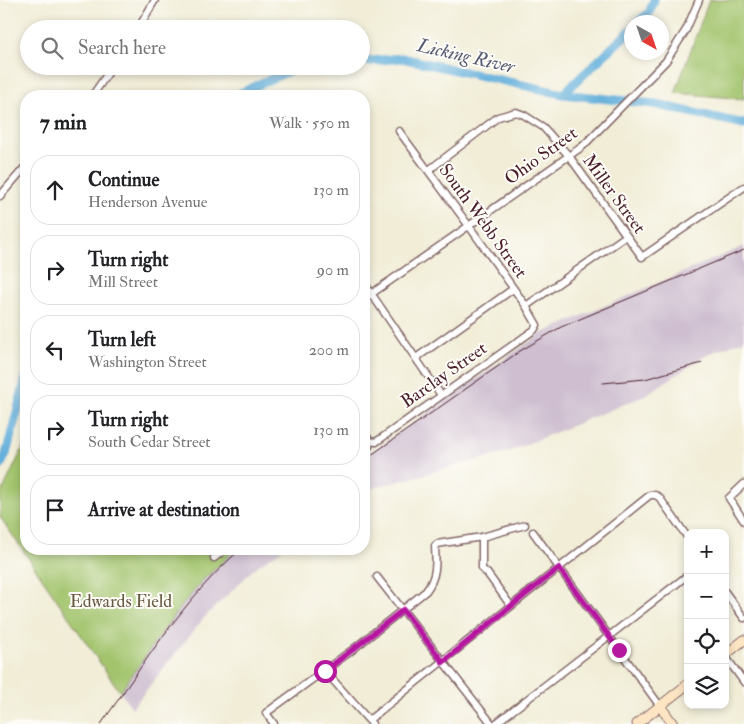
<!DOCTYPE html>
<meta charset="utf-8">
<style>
body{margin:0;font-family:"IM FELL Double Pica",serif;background:#f6f6f6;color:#202124}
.controls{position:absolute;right:15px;bottom:15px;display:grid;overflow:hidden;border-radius:10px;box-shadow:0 2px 8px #0003}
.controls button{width:45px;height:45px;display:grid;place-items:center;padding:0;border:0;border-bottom:1px solid #e0e0e0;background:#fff;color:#202124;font:25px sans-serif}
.compass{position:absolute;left:624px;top:15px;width:45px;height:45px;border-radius:50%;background:#fff;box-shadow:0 2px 8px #0003;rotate:140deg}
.stop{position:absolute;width:15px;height:15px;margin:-11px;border:4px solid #b5179e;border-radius:50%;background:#fff}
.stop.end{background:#b5179e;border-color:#fff;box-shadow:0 1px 5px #0008}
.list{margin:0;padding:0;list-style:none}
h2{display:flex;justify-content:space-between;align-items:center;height:65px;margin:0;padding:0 20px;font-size:21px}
h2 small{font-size:16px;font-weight:400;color:#757577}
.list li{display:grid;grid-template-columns:32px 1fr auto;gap:15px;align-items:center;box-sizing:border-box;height:70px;margin:0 10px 10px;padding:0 10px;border:1px solid #e0e0e0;border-radius:20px}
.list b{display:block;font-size:19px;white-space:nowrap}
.list p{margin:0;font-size:16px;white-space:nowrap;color:#757577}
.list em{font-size:16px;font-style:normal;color:#757577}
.icon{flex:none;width:28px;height:28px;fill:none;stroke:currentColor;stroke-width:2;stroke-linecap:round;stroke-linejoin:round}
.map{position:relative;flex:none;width:744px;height:724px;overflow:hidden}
.search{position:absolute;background:#fff;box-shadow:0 2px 8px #0003;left:20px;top:20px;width:350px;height:55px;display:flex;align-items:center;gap:12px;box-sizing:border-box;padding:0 18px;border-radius:28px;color:#757577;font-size:19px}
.panel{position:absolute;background:#fff;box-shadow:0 2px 8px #0003;left:20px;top:90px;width:350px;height:465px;border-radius:20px}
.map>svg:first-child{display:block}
.industrial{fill:#cebed0}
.green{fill:#a3c46d;stroke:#76724c}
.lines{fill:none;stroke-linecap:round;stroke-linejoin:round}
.river{stroke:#60aeda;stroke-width:9}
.minor-casing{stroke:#846767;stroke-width:9}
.secondary-casing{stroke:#846767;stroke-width:11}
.minor{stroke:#fff;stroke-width:6}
.secondary{stroke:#fde5c4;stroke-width:9}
.rail{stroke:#4a1f2b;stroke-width:1}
.route{stroke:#b5179e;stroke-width:6}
.labels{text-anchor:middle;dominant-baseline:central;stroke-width:4;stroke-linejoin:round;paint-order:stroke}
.street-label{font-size:18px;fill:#4a1f2b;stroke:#fdfcf7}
.park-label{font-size:18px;fill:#695942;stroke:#fdfcf7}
.water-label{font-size:19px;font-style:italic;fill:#535871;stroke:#fdfcf7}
</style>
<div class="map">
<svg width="744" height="724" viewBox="0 0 744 724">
<rect width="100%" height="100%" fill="#fdfcf7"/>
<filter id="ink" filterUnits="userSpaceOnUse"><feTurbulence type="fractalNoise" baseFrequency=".02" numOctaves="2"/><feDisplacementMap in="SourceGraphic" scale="10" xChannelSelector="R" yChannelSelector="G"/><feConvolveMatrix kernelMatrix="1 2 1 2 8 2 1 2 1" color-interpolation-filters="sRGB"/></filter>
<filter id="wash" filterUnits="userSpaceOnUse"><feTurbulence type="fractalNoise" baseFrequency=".0096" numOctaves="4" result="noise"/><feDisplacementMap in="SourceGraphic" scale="20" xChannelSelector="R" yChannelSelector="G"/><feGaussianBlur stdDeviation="1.12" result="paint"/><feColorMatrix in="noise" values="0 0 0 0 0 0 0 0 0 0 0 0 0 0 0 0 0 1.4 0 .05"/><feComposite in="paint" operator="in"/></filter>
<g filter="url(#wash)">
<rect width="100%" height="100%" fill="#f1edd7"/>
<path class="industrial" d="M744,246V340L708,354L644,396L508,452L370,489L364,493V457L542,333Z
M236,549H283L257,566L203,619L132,708L120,692L173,617L202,581Z"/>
<path class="green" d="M709,0H744V99L675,93Z
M26,441V549H236L202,581L173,617L120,692L0,517V496Z"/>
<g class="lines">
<path class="river" d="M638,22L649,13L654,0
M361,62L402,58L563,94L654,104L744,124
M563,94L632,29
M234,96L293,69L323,66
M0,466L6,454L26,378"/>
</g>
</g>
<g filter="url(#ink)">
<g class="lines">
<g class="minor-casing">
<path id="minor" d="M138,29L155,0
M92,96L113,66
M429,170L498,117L516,112L524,115L543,127L569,156L642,257L744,187
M0,196L26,166
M364,283L441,395
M364,299L583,146L666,61L686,30L699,0
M526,306L626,236
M416,358L513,289
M364,433L370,441
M370,441L376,442L534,330L537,325L526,306L469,226L399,131
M364,451L369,446L370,441
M744,484L729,498L744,521
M533,532L660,706
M482,537V569L487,573L511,606
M214,558L226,549
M377,577L492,724
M725,592L744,618
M725,656L744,682
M325,671L372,724
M369,720L650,495H655L659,497L688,538
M274,724L266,713L351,651L426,591C437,577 436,563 435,546L437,544L482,537L525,525
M495,724L688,575"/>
</g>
<g class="secondary-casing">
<path id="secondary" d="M725,655L744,640
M660,706L673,724
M637,724L688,684"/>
</g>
<use href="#minor" class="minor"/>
<use href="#secondary" class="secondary"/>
<path class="rail" d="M603,383L645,379L702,363
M364,460L520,351L561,327L744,250
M101,724C145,663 184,598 241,549"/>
</g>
</g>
<g class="lines" filter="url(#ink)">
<path class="route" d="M325,671L403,610L443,662L526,594L559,568L619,650"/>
</g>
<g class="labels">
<g class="street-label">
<text transform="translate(541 156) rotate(-36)">Ohio Street</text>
<text transform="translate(614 194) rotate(54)">Miller Street</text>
<text transform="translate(483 221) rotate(54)">South Webb Street</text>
<text transform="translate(444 375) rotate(-35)">Barclay Street</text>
</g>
<g class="park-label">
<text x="121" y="601">Edwards Field</text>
</g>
<g class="water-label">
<text transform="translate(466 56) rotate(13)">Licking River</text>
</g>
</g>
</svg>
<div class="controls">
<button>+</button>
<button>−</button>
<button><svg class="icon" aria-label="locate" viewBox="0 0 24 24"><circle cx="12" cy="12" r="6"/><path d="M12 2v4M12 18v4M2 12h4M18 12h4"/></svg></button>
<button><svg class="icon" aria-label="layers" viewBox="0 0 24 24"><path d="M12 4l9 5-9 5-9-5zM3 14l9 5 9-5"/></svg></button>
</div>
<svg class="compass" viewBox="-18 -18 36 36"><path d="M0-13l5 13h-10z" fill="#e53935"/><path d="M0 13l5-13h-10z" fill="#757577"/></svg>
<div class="stop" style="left:325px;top:671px"></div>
<div class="stop end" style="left:619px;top:650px"></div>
<div class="search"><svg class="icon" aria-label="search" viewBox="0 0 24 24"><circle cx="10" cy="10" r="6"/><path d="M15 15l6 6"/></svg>Search here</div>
<section class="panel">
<h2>7 min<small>Walk · 550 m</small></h2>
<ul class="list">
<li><svg class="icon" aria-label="ahead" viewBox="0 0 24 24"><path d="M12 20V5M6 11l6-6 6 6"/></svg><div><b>Continue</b><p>Henderson Avenue</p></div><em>130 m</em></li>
<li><svg class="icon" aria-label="right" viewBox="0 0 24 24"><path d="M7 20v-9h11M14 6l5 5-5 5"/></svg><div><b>Turn right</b><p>Mill Street</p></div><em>90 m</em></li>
<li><svg class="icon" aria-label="left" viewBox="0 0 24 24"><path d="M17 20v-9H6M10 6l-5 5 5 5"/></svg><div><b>Turn left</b><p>Washington Street</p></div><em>200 m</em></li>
<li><svg class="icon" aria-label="right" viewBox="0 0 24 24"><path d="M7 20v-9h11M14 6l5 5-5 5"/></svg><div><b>Turn right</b><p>South Cedar Street</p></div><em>130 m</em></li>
<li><svg class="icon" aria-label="arrive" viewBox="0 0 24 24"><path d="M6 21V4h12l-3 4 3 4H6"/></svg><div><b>Arrive at destination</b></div></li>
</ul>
</section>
</div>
